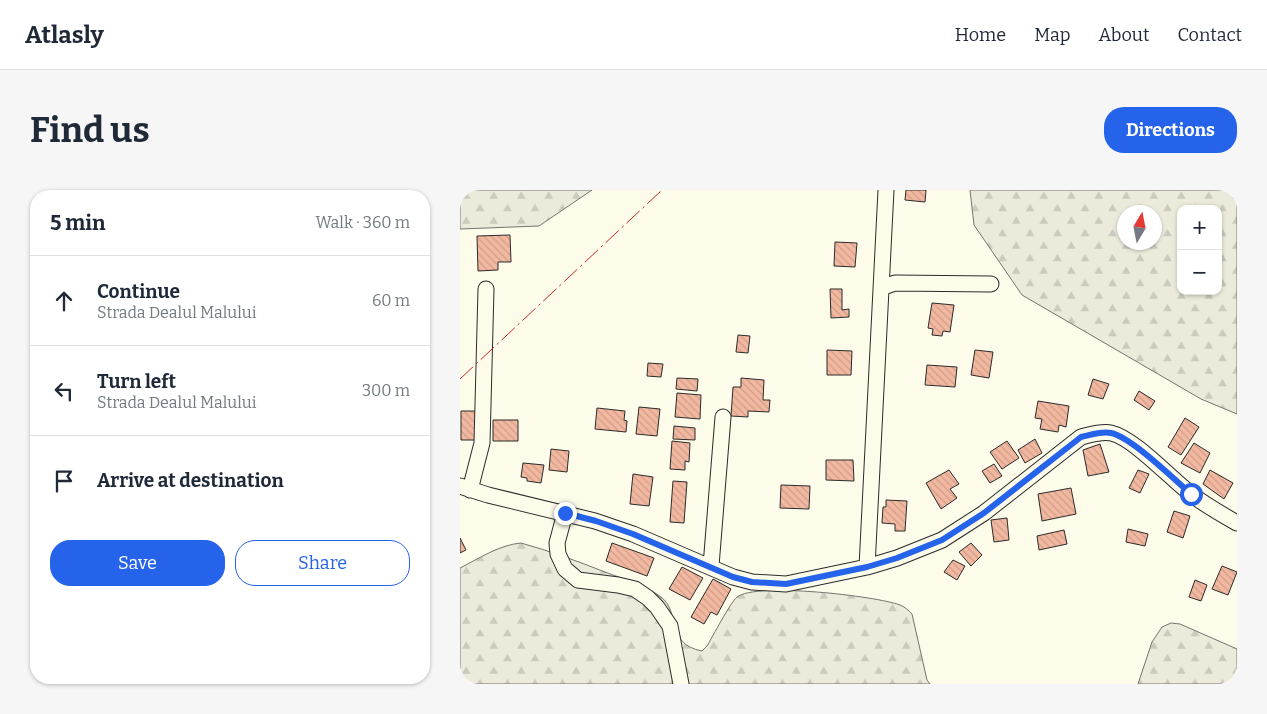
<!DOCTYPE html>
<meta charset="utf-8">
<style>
body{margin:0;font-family:Bitter,serif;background:#f6f6f7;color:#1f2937}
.controls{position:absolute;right:15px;top:15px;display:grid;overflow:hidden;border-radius:10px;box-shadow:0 1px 4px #0004}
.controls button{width:45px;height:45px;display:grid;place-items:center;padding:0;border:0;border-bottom:1px solid #e0e1e3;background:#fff;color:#1f2937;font:25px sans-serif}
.compass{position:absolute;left:657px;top:15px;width:45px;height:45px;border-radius:50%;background:#fff;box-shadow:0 1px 4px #0004;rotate:10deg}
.stop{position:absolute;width:15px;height:15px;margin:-11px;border:4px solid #2563eb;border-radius:50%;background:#fff}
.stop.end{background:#2563eb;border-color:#fff;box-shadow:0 1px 5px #0008}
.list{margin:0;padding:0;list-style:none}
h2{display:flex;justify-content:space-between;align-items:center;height:65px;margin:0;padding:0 20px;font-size:21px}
h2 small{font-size:16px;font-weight:400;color:#747a83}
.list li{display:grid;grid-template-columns:32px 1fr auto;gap:15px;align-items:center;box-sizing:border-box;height:90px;padding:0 20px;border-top:1px solid #e0e1e3}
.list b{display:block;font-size:19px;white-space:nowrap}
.list p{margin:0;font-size:16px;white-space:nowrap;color:#747a83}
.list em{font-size:16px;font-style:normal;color:#747a83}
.actions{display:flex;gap:10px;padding:15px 20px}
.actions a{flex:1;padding:11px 0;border:1px solid #2563eb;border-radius:20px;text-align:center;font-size:18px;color:#2563eb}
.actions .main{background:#2563eb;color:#fff}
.icon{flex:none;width:28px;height:28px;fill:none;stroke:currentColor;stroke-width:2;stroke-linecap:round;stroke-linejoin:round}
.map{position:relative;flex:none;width:777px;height:494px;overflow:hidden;border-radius:20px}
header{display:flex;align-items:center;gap:30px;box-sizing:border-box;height:70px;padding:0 25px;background:#fff;border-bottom:1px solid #e0e1e3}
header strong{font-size:24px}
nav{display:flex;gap:28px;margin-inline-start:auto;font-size:18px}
.intro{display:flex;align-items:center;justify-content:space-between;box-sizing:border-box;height:120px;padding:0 30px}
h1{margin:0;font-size:35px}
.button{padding:12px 22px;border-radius:20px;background:#2563eb;color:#fff;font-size:18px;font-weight:700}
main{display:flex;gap:30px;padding:0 30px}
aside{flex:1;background:#fff;border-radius:20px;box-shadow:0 1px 4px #0004}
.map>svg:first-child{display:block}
.forest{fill:url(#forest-firs);stroke:#74746e;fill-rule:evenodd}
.building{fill:url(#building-back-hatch);stroke:#2b2b2b}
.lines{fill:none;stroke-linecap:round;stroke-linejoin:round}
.minor-casing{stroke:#2b2b2b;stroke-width:17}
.minor{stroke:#fdfbea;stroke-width:15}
.power{stroke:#c62828;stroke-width:1;stroke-dasharray:18 4 2.5 4;stroke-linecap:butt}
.route{stroke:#2563eb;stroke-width:6}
</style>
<header>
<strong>Atlasly</strong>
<nav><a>Home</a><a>Map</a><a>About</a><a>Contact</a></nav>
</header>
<div class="intro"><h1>Find us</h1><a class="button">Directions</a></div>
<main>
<aside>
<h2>5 min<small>Walk · 360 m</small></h2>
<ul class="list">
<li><svg class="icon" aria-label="ahead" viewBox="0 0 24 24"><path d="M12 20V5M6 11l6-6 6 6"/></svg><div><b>Continue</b><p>Strada Dealul Malului</p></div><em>60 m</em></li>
<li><svg class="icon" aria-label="left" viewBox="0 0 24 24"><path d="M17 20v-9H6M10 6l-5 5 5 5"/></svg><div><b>Turn left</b><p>Strada Dealul Malului</p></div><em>300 m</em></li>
<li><svg class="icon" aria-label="arrive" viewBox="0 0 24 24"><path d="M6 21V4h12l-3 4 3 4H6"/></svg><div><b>Arrive at destination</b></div></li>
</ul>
<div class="actions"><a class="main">Save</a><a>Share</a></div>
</aside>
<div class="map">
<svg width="777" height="494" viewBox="0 0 777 494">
<defs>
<pattern id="forest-firs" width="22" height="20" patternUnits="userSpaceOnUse" patternTransform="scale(1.25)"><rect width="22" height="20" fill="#ecebdb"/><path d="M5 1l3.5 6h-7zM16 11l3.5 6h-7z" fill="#cbcabc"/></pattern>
<pattern id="building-back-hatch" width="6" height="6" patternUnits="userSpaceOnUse" patternTransform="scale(1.25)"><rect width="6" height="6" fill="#f2b8a0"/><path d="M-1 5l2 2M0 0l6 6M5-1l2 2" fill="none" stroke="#d09e8a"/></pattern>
</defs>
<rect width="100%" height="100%" fill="#fdfbea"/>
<path class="forest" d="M0,0H132L79,36L0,39Z
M510,0H777V224L741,209L562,105L514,35ZM721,19H758V101H721ZM694,22V52H664V22Z
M61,353C90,361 117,371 145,382C163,389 185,395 201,407C221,422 205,454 242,461L247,456C253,446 270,413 277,407C296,392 416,406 440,415C445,417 448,420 452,424L467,490L470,494H0V378C20,368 39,355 61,353Z
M711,433L720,434L777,459V494H678L692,452L702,437Z"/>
<path class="building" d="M446,0H466L465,12L445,10Z
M50,45L51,72H38V80L18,81L17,46Z
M375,52L397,53L395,77L374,76Z
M370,99H382V120L389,119V127L371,128Z
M472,113L494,115L490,142L483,141L482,146L472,145L473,139L468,138Z
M278,145L290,146L288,163L276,162Z
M367,160L392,161L391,185H367Z
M515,160L533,162L529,188L511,185Z
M188,173L203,174L201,187L187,186Z
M467,175L497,177L495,197L465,195Z
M217,188L238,189L237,201L216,199Z
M281,188L304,190L303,210H310L309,222L288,221V227L271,226L273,197H281Z
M633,189L649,194L643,209L628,205Z
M679,201L695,211L689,220L674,210Z
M217,203L241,205L240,229L215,227Z
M578,211L609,216L606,237L599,235L598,242L580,239L582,229L575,228Z
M179,217L200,219L197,246L176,244Z
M137,218L165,221L164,230L167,231L166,242L135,239Z
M1,221H19V250H1Z
M725,228L739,237L721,265L708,257Z
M33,230H58V251H33Z
M214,236L235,238V250L213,249Z
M575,249L582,263L565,273L558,260Z
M212,251L230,253L229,272L225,271V280L210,279Z
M547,251L559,268L542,279L530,262Z
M734,253L750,263L740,283L721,273Z
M640,254L649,282L628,286L623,260Z
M91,259L109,261L107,282L89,280Z
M366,270H393L394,291L366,290Z
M63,273L84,275L81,293L67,291V288L61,287Z
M534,274L542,286L530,293L522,281Z
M489,280L499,294L490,299L497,308L481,319L466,293Z
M678,280L689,284L680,303L669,298Z
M750,280L773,293L764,309L743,294Z
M173,284L193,287L189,316L170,314Z
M213,291L227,292L224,333L210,332Z
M321,295L350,296L349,319L320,318Z
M611,298L616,324L582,331L578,304Z
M426,310L447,311L445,341H435V334L422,333L423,317H426Z
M714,321L730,326L723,348L707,342Z
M547,328L549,350L534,352L531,330Z
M668,339L688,344L685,356L666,352Z
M604,340L607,354L579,360L577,346Z
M0,348L6,360L0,363Z
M152,353L194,368L187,386L146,371Z
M511,353L522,365L511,376L499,362Z
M493,370L505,376L497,390L484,382Z
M762,376L777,382L768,405L752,399Z
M222,377L243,388L230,410L209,399Z
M253,389L271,399L257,425L251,422L244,434L231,427Z
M735,390L747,395L741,411L729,407Z"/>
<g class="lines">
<g class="minor-casing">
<path id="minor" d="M421,98L435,93L531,94
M0,296L28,305L135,331L173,344L273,387L292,392L326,394L407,377L437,368L482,350L524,323L621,247C630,245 641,241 651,243C674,248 711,289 731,304C745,315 761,324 777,333
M10,300L22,253L26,99
M105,323L97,353L98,364L105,379L118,390L158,395L175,399L188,408L197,417L210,436L221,494
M251,376L263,227
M407,377L426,0"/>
</g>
<use href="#minor" class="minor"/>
<path class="power" d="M0,189L202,0"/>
</g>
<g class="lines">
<path class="route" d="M105,323L136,331L173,344L273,387L292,392L326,394L407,377L437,368L482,350L524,323L621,247C630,245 641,241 651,243C671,247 714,289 731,304"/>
</g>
</svg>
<div class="controls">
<button>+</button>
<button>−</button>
</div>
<svg class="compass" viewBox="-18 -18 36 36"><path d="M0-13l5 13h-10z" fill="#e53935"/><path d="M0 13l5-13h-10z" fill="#747a83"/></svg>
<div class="stop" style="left:731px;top:304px"></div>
<div class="stop end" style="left:105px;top:323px"></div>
</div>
</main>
